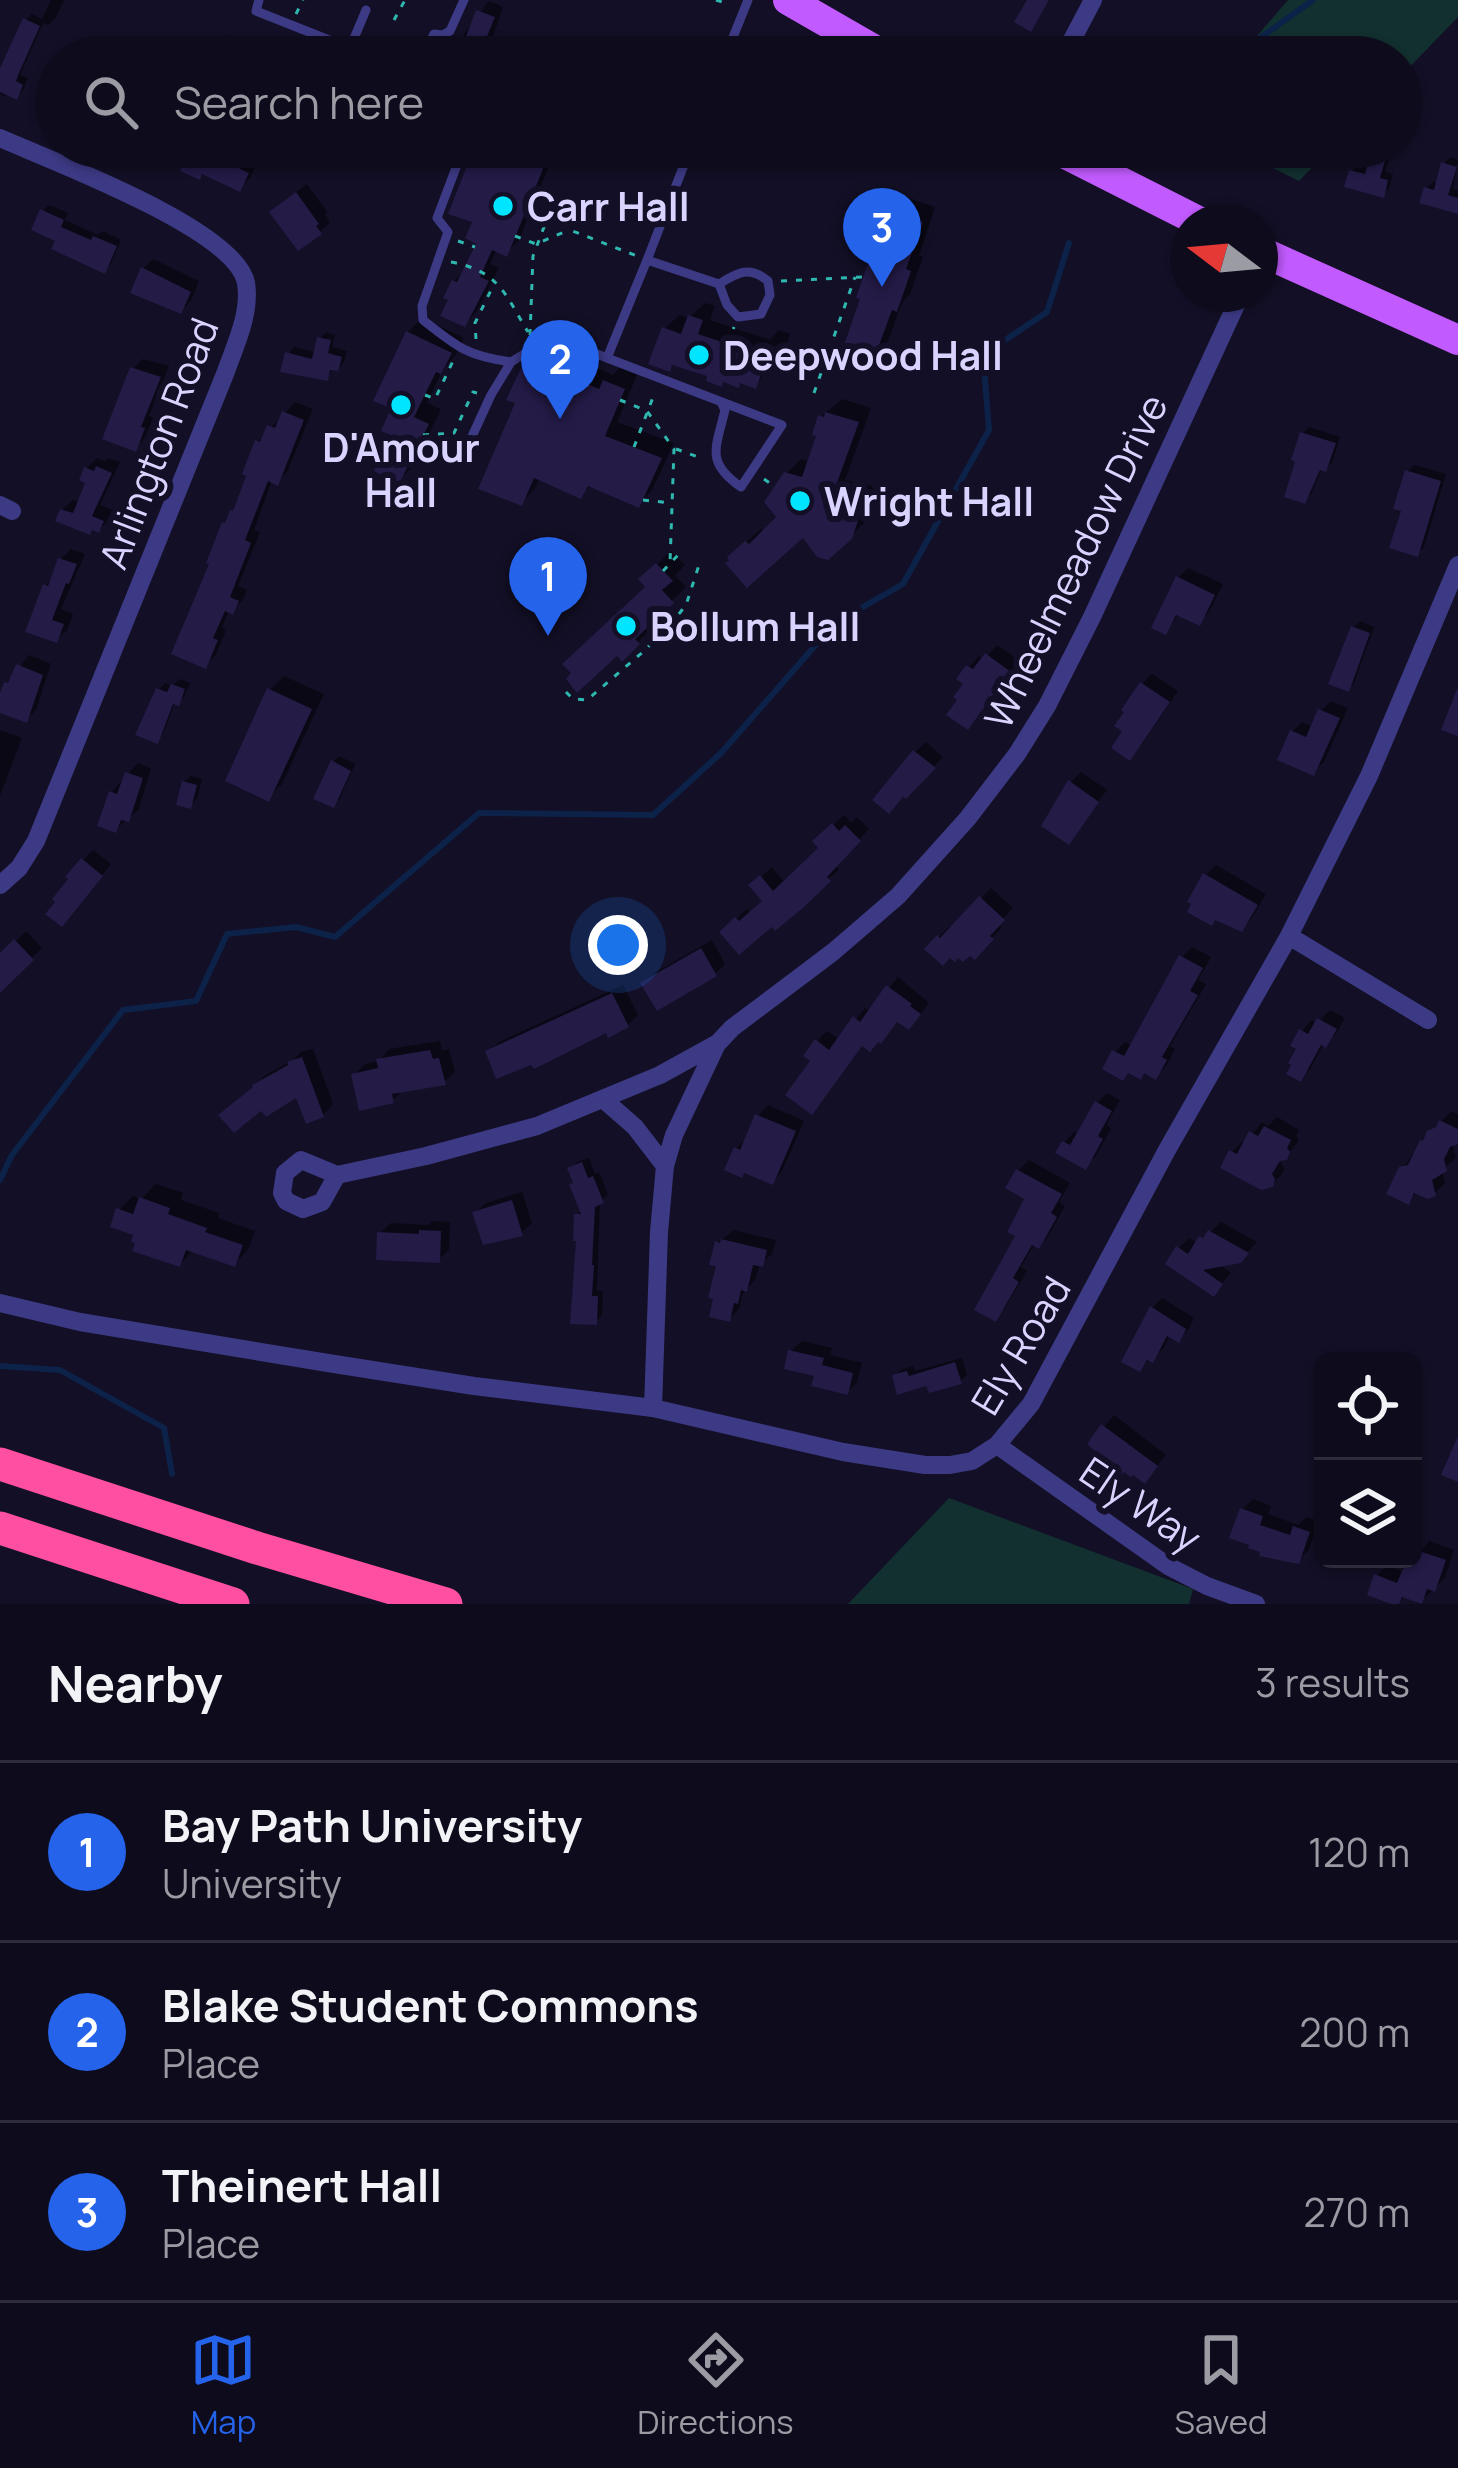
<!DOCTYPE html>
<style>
body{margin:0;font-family:Manrope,sans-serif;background:#1c1929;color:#f1f3f6}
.controls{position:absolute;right:36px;bottom:36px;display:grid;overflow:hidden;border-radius:18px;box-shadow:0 3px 9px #0004}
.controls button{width:108px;height:108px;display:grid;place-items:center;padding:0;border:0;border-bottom:3px solid #2e2b3b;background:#0e0b1c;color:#f1f3f6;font:60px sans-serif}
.compass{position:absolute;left:1170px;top:204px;width:108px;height:108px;border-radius:50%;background:#0e0b1c;box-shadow:0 3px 9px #0004;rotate:286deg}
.you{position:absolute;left:618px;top:945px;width:42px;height:42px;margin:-30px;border:9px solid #fff;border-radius:50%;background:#1a73e8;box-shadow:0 0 0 18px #1a73e833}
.badge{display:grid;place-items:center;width:78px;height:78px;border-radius:50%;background:#2563eb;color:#fff;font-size:39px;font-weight:700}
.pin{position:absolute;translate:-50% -99px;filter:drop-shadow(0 3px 6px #0008)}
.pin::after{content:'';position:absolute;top:63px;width:42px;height:36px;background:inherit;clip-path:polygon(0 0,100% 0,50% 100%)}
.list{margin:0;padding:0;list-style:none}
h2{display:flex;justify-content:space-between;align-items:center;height:156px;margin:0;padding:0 48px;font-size:51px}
h2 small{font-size:39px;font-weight:400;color:#9b9ba3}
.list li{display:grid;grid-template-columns:78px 1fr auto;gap:36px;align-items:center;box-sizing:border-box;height:180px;padding:0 48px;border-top:3px solid #2e2b3b}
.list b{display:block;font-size:45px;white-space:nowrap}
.list p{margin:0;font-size:39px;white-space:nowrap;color:#9b9ba3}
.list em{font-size:39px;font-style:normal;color:#9b9ba3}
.icon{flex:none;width:66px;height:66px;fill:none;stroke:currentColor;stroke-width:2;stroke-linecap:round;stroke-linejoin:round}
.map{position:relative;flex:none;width:1458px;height:1604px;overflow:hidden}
.search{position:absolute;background:#0e0b1c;box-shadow:0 3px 9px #0004;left:36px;right:36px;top:36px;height:132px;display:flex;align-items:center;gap:30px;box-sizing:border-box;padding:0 42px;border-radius:66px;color:#9b9ba3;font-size:45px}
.sheet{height:696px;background:#0e0b1c}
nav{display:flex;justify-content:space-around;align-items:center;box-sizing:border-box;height:168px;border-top:3px solid #2e2b3b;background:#0e0b1c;font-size:33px;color:#9b9ba3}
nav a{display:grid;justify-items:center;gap:6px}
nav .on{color:#2563eb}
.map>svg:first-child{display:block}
.green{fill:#12302f}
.shadow{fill:#0007}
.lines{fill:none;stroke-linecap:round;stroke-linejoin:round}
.stream{stroke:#0c2248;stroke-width:6}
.building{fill:#241b47}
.path{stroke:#2fb8b0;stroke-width:3;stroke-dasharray:6 9;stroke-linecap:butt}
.service{stroke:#3d3a85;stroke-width:9}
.minor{stroke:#3d3a85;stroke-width:18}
.primary{stroke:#c25bff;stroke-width:30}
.motorway{stroke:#ff4fa3;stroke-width:33}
.poi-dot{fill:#00e5ff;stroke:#130f26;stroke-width:4.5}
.labels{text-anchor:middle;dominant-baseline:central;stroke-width:12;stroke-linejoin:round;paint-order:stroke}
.poi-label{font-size:39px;font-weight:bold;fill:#d9d4ff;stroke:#130f26;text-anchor:start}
.street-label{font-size:39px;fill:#d9d4ff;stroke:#130f26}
</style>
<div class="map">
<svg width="1458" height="1604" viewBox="0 0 1458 1604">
<rect width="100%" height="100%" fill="#130f26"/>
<path class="green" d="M1288,0H1458V17L1401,76V57H1174L1245,50Z
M1231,147H1332L1299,181Z
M949,1498L1193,1589L1189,1604H848Z"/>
<path class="shadow" d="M51,0H64L55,19L48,25L43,23L20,75L28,78L23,90L17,96L9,93L6,97L0,94V70L26,20L32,14L42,19Z
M489,1L503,7L486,57H453L461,38Z
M230,35L262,48L258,57H217L223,41Z
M195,147H237L235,152L257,162L250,178L239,188Z
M485,147L503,153L507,147H545L555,151L519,240L506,253L497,249L490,264L499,268L477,311L465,324L454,281L468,268L480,243L476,220L473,159Z
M1376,147H1392L1385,172L1393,174L1389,188L1383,194L1352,171L1358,165L1370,168Z
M1450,157L1458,160L1453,189L1458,191V211L1427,188L1433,182L1438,184L1444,164Z
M307,184L327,212L325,214L330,222L320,232L283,202Z
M908,198L935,207L919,255L923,257L910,294L902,303L888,341L874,355V257L882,249L894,213Z
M49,205L68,213L65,220L98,235L102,231L121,240L111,264L104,270L59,239L43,211Z
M153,259L199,281L191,301L180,311L143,269Z
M705,303L715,306L710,320L770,340L779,330L790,334L785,350L755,386L742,381L738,385L675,363L669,369L665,329L679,315L689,318Z
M422,318L464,338L455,356L443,369L427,403L441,409L413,466L399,480L395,407L408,332Z
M326,332L335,335L332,347L347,351L344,362L338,368L334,367L327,378L288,354L294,347L317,353L320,339Z
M551,348L613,375L620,367L637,375L617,422L674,443L652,490L638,505L592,484L581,495L540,478L535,488L521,503L519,401L523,370Z
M143,359L169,366L149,416L153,418L145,438L135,448L133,369Z
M842,399L871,408L845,480L872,486L875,493L865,522L850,537L803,534L730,557L761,529L765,532L780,517L786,474L801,459L810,462L821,417Z
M295,402L313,409L287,472L277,482L272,480L254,530L260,532L238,586L247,590L242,601L232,611L229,610L222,628L226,630L216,655L205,665L237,507L258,442Z
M1309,427L1340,437L1332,463L1325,469L1322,468L1311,494L1304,501L1303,433Z
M97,458L105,461L109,458L120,462L100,505L113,510L109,520L99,530L62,510L73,500L80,502L89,481L87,468Z
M1414,465L1446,474L1424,547L1417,553L1404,509L1408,471Z
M71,549L85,554L61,609L73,614L67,630L56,640L29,630L46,585L55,576L61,559Z
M671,551L685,565L675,575L686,587L648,623L652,628L622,658L649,587L642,579Z
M1188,568L1223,584L1209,612L1199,622L1180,613L1166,631L1178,578Z
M1360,621L1374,627L1354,683L1348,689L1354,627Z
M997,645L1023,663L1012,679L1002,689L967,683L969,667L979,656L984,660Z
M29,655L51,664L36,710L26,720L0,710V701L7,684Z
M1152,674L1178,691L1140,747L1130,757L1126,731L1142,684Z
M284,676L324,694L282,784L268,798L270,690Z
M180,679L190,683L184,697L175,702L163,734L157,740L159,690L165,683L172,686Z
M1331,701L1348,708L1324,762L1313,772L1292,732L1302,722L1314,727L1321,711Z
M0,730L22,738L0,796Z
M926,742L943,757L906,795L915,752Z
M339,756L355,764L340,798L333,805V762Z
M138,763L151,768L139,809L116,829L111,793Z
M1081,772L1107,790L1069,841L1071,782Z
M191,776L202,779L197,799L190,805L184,782Z
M844,815L851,823L857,817L869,829L835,865L839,869L776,927L733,922L747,909L751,913L765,901L752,885L772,867L785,883L822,848L816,841Z
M93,850L111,864L72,913L83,860Z
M1216,865L1266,894L1252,918L1242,928L1206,875Z
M991,888L1013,908L998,924L1002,927L975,956L928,948L949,927L952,930Z
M26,931L42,948L0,989V956Z
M712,940L725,964L715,974L644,983L654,973Z
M1192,947L1211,957L1198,980L1206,984L1170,1046L1175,1049L1166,1066L1156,1076L1115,1052L1125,1042L1133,1046L1182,957Z
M898,977L929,1003L919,1016L899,1019L864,1043L814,1060L817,1041L827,1031L840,1040L865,1008L871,1012Z
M623,985L638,1015L628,1025L607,1029L533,1061L488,1052L499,1042Z
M1330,1010L1345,1018L1336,1034L1324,1043L1311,1068L1301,1078L1302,1031L1312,1020L1317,1024Z
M440,1041L442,1051L449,1049L455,1072L444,1082L404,1089L393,1100L354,1075L365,1064L379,1061L389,1049Z
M313,1049L333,1104L323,1115L298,1093L261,1107L255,1085L266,1075L293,1060L301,1052Z
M1107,1093L1120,1100L1106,1125L1111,1128L1096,1156L1085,1166L1064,1143L1074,1132L1080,1135L1097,1103Z
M768,1105L804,1121L782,1171L772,1182L736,1149L746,1139L758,1116Z
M1452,1111L1458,1115V1141L1453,1147L1456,1158L1442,1170L1445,1183L1435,1193L1418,1192L1408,1201L1402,1169L1429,1133Z
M1277,1117L1299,1130L1296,1135L1299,1141L1280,1162L1284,1168L1283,1173L1272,1184L1232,1152L1242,1142L1246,1143L1262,1122L1268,1126Z
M589,1158L595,1174L599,1172L608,1194L600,1202L597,1291H603L602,1316L595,1322L577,1215L582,1210L571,1169L577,1162Z
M1029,1160L1070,1183L1059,1202L1065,1206L1049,1235L1039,1246L1035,1243L1021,1267L1027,1271L1005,1308L995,1318L1029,1198L1018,1171Z
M156,1184L183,1193L181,1200L219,1213L218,1218L255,1231L248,1250L234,1264L194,1249L180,1264L137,1233L119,1210L133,1196L142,1199Z
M522,1192L532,1223L521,1233L475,1213L486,1203Z
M432,1221L450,1222L449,1250L438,1260L380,1233L391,1223L429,1225Z
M1221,1222L1257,1242L1240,1260L1219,1264L1231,1273L1214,1293L1179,1248L1189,1238L1198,1243Z
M734,1230L776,1240L772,1254L760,1264L756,1278L742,1295L739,1309L729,1319L717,1243Z
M1162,1298L1194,1318L1189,1329L1178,1339L1170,1335L1163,1349L1140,1368L1152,1308Z
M802,1341L832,1348L830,1355L862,1363L857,1382L847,1392L817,1374L791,1351Z
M962,1358L967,1375L960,1381L928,1382L895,1376L901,1370L913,1366L915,1371Z
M1114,1415L1166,1455L1154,1470L1091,1443Z
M1253,1499L1271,1506L1268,1514L1298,1525L1306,1517L1319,1521L1309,1550L1298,1560L1242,1510Z
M1429,1541L1454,1550L1445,1578L1422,1600L1406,1595L1398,1603L1376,1576L1387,1566L1404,1572Z"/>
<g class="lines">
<path class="stream" d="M1250,57L1260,38L1313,0
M0,1180L12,1155L123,1010L196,1001L227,934L296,927L335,937L479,813L653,815L721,753L835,623L903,584L989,430L983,355L1047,312L1069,243
M0,1366L60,1370L164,1428L172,1474"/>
</g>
<path class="building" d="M1027,0H1049L1031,32L1014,22Z
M476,10L495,17L483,46L502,57H450L458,36L465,39Z
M23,18L40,26L19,73L16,81L23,85L17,100L0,92V68Z
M221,40L262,56V57H213Z
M119,147H164L157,163Z
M192,147H233L226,162L249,173L240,192L202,174L200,180L180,171Z
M1372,147H1389L1380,178L1388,180L1384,198L1344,187L1349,170L1365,174Z
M502,148L545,164L507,257L492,250L480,277L489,281L465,327L440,316L448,300L443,298L452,280L457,282L476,244L465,238L472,222L448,214L470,158L494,166Z
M1441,162L1457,167L1448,195L1458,198V214L1419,203L1424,187L1434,190Z
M296,192L319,224L316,226L322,234L298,251L269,212Z
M40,209L64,220L61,227L91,240L93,236L117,246L105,274L51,249L55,241L31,230Z
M892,211L923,222L906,269L911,271L897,312L892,310L874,359L843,348L860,299L856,298L871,255L876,257Z
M141,267L191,292L181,314L130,293Z
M688,315L703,320L698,334L758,354L762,343L778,348L771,368L764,366L756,389L740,383L739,388L723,382L722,387L706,381L707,376L672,365L670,372L648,364L662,327L681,334Z
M406,331L452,353L441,374L436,372L414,417L429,424L399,484L374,471L391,435L381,431L391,408L373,401Z
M317,337L331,340L328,353L342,357L338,371L330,370L328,381L280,372L285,352L312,359Z
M534,361L599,389L603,380L625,389L605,436L662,458L639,508L588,486L581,499L534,478L522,506L478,489L515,403L506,400L521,368L529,372Z
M130,367L161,377L141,427L145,428L136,452L102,439Z
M282,411L304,420L278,486L268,481L245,540L251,543L230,597L239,601L233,615L225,611L213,638L218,640L206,669L171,654L209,564L206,563L222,522L225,523L230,510L233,511L246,476L242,474L255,440L260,442L267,425L275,428Z
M825,412L859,422L833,494L857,500L862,508L852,539L828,560L817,557L803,538L747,588L725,563L729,561L727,557L745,541L749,544L776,517L764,502L784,472L802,477L816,436L812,435L818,415L824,417Z
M1300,432L1336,443L1326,472L1320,470L1305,504L1284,497L1295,462L1291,460Z
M96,466L112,473L92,516L104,521L99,533L92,530L90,535L55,521L60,509L73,513L85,483L79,480L84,467L94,471Z
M1405,470L1441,481L1418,557L1389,548L1401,511L1393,509Z
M58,558L77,564L69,584L66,583L52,620L64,624L57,643L25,632L43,584L48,586Z
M656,563L673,581L662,590L674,603L635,639L640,644L622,662L617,656L577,693L566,679L571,673L562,664L645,587L638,579Z
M1176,576L1215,595L1200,626L1176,615L1166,635L1151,628Z
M1351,626L1370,633L1349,692L1328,684Z
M985,653L1015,675L1002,693L997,689L968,730L946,715L957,700L953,697L963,684L956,679L966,665L973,669Z
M16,664L43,675L27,723L0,713V693L4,682L8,683Z
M1140,682L1170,702L1130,761L1111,748L1122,731L1114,726L1124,712L1121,710Z
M171,684L185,689L179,706L173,704L158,744L135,735L156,688L167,692Z
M267,688L312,709L269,802L225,781Z
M1457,689H1458V736L1441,730Z
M1318,709L1340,718L1314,776L1277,760L1290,730L1306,737Z
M913,750L936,768L906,799L903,797L889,814L872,800Z
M331,760L351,771L334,808L313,799Z
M125,772L143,778L129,822L121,820L116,833L97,826L109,791L117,794Z
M1068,780L1099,802L1069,845L1041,826Z
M182,781L197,785L191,809L176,805Z
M832,823L839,831L845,825L861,841L827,877L831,881L804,907L775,931L772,927L739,955L719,932L735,917L739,921L762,901L748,885L760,875L773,891L818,848L812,841Z
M81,858L103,876L62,927L45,914L55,902L52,899L68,879L65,877Z
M1203,873L1258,905L1242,932L1215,920L1212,926L1187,912L1191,904L1187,902Z
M979,896L1005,920L990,936L994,939L975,960L970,956L963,962L958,958L955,962L950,958L943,966L924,949L937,935L940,938Z
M14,939L34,960L0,993V953Z
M701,948L717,976L657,1011L640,983Z
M1179,955L1203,968L1190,991L1198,995L1162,1057L1167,1060L1156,1080L1144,1073L1141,1080L1128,1073L1123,1081L1102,1069L1112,1050L1124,1056Z
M886,985L912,1004L910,1006L921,1014L909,1030L897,1022L881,1044L878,1042L870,1052L862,1046L812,1115L785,1095L810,1061L803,1056L815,1039L829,1050L853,1016L860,1022Z
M612,993L629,1027L608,1038L606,1033L534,1069L531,1065L496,1079L485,1051Z
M1317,1018L1337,1029L1326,1048L1321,1045L1301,1082L1286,1074L1291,1065L1288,1063L1296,1049L1290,1046L1299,1029L1308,1034Z
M430,1050L433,1059L439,1058L446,1085L392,1094L394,1103L359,1111L351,1074L378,1068L376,1059Z
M302,1057L324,1117L306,1124L296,1098L266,1117L261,1111L234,1133L218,1115L253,1087L252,1085L288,1065L287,1062Z
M1095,1101L1112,1111L1098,1136L1103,1139L1086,1170L1055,1153L1062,1141L1070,1145Z
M755,1114L796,1131L773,1185L744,1173L742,1178L724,1170L734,1147L740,1150Z
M1439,1120L1458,1129V1144L1450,1147L1444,1159L1447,1171L1432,1180L1436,1196L1428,1199L1414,1193L1409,1205L1386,1194L1399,1167L1408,1165L1420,1140L1423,1141L1427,1131L1436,1127Z
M1264,1126L1291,1140L1287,1148L1290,1152L1287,1160L1280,1161L1272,1174L1275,1179L1273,1187L1261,1190L1220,1168L1229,1150L1237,1154L1249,1131L1258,1136Z
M582,1162L588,1178L593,1176L604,1203L595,1207L592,1265H594L592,1296H598L597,1325L570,1324L576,1241H573L574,1214H581L569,1184L573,1183L567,1168Z
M1016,1169L1062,1194L1051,1213L1057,1217L1039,1249L1032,1245L1013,1278L1019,1282L996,1322L974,1310L1015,1236L1007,1232L1024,1199L1005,1188Z
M139,1197L170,1208L168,1214L207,1228L205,1232L243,1245L235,1267L186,1250L180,1267L132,1251L135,1243L131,1242L133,1235L110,1227L116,1208L133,1214Z
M512,1200L523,1236L483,1245L472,1212Z
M419,1230L441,1231L440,1263L376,1260L377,1232L419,1234Z
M1208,1230L1249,1253L1241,1263L1203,1270L1223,1284L1214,1297L1165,1264L1176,1246L1188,1254L1199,1236L1203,1238Z
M721,1239L767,1250L763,1267L753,1265L747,1292L741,1290L738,1304L734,1303L730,1322L709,1317L713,1299L708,1298L716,1266L709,1265L715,1241L720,1243Z
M1150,1306L1186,1329L1179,1343L1167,1336L1153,1363L1147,1360L1140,1372L1121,1362Z
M788,1350L824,1358L822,1365L853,1373L848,1395L811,1386L814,1376L784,1369Z
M955,1362L962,1384L929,1393L926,1386L897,1395L892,1375L907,1371L909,1376Z
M1101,1424L1158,1466L1145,1484L1133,1475L1131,1477L1124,1472L1122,1474L1087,1444Z
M1458,1436V1482L1441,1475Z
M1240,1508L1263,1516L1260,1525L1290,1535L1293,1526L1310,1532L1299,1564L1259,1556L1260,1552L1248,1548L1249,1545L1229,1538Z
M1416,1550L1446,1560L1435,1592L1427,1589L1422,1604L1402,1597L1399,1604H1391L1367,1595L1374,1574L1397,1583L1403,1569L1410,1566Z"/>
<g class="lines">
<path class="path" d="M716,0L728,4
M296,14L303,0
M394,20L405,0
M534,189L554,197
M515,236L536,244L569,230
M458,241L475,247
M451,262C499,271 505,294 528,332
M781,281L863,277
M530,335L533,256L555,198L570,230L637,256
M476,339L475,323L495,282
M728,343L734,327
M814,393L855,277
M425,395L435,399L453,361
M620,400L647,411L674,449L670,563
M423,435L454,433L473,392L477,393
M634,447L655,392
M676,449L701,458
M764,479L774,486
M643,500L671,503
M663,571L679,554
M566,692L573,699L587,700L644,651L675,619L686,605L700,562"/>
<path class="service" d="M259,0L256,11L372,57
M350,48L366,10
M423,57L434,34L443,35L450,31L464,0
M725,57L748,0
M439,147L460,157L437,218L448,232L422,306L423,320C457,347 467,356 511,362
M647,260L691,147
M719,284C737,273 749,265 768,281L770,295L761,314L738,317L727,305L719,284L647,260L607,358L782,425L741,487C705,462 716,448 725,410L722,404
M463,456L491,395L511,362L532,349L569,343L607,358"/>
<path class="minor" d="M1063,57L1093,0
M0,138C51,161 236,229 246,283C251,313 235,346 225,374L36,841L19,868L0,885
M0,505L12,511
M1289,936L1428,1020
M603,1099L635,1127L665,1166
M337,1175L322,1202L303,1209L286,1201L282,1193L285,1173L301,1160L337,1175L426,1156L537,1126L660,1075L718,1043L732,1028L833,952L898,896L968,818L1017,754L1047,706L1092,617L1241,294
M0,1303L80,1322L328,1363L474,1386L653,1408L843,1452L925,1465H950L972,1461L997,1445L1031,1404L1167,1150L1289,936L1369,776L1458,565
M653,1408L659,1232L665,1166L674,1135L716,1046
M997,1445L1168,1566L1207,1586L1256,1604"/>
<path class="primary" d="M788,0L887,57
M1052,147L1200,222
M1260,251L1458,340"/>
<path class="motorway" d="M0,1464L257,1548L446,1604
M0,1528L233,1604"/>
</g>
<g class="poi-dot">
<circle cx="503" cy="206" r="12"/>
<circle cx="699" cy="355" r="12"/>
<circle cx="401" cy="405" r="12"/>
<circle cx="800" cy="501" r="12"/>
<circle cx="626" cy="626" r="12"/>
</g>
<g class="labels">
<g class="poi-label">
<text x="527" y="206">Carr Hall</text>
<text x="723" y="355">Deepwood Hall</text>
<text x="401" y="447" text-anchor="middle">D'Amour<tspan x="401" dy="45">Hall</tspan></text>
<text x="824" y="501">Wright Hall</text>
<text x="650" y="626">Bollum Hall</text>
</g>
<g class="street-label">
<text transform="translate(158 443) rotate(-69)">Arlington Road</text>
<text transform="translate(1075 561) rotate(-64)">Wheelmeadow Drive</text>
<text transform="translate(1020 1345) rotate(-59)">Ely Road</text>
<text transform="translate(1141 1504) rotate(34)">Ely Way</text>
</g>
</g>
</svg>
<div class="controls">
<button><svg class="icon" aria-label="locate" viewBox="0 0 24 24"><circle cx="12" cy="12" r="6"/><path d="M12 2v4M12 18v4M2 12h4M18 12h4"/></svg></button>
<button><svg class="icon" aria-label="layers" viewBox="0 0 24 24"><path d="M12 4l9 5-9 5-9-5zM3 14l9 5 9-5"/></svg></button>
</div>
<svg class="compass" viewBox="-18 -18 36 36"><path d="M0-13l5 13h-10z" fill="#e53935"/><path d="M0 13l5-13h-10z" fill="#9b9ba3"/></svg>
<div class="you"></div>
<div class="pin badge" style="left:548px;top:636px">1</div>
<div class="pin badge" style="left:560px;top:419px">2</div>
<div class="pin badge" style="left:882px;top:287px">3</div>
<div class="search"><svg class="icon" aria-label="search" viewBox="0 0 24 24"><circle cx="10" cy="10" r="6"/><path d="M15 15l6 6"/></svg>Search here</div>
</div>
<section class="sheet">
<h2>Nearby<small>3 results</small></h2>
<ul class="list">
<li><span class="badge">1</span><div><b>Bay Path University</b><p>University</p></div><em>120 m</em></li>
<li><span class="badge">2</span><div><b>Blake Student Commons</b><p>Place</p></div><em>200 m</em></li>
<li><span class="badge">3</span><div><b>Theinert Hall</b><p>Place</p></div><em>270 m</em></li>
</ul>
</section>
<nav>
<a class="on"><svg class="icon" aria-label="map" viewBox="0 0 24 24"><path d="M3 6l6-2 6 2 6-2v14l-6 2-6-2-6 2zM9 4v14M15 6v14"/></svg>Map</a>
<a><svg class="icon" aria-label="directions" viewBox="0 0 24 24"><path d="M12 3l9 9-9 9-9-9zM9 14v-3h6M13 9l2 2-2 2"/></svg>Directions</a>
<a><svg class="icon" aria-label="saved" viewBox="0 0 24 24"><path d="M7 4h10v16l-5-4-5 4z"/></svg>Saved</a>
</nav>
